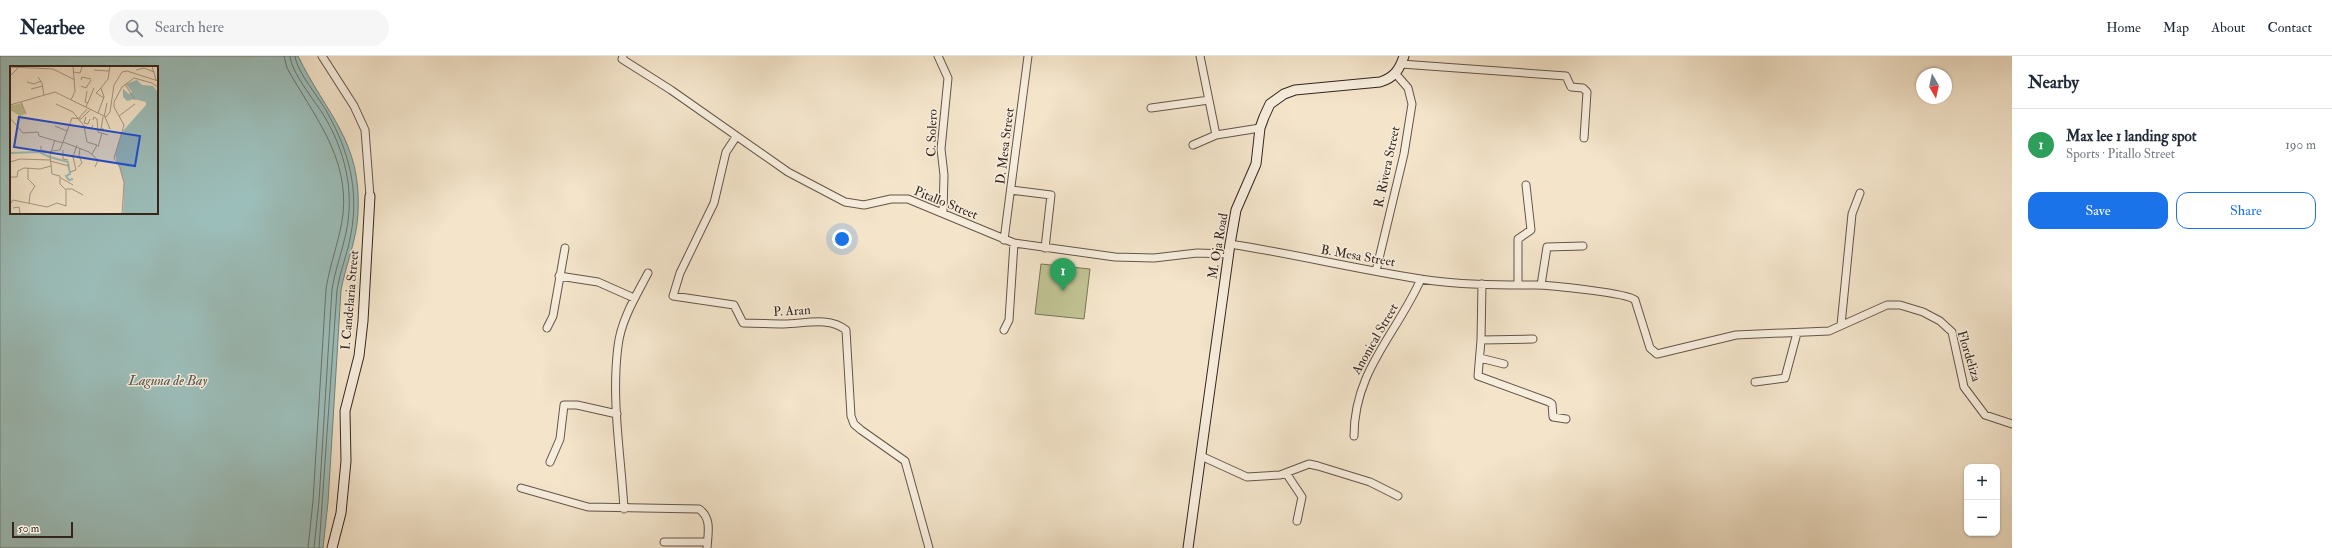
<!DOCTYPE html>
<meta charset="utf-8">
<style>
body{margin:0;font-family:"IM FELL Double Pica",serif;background:#f6f6f7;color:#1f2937}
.controls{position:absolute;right:12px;bottom:12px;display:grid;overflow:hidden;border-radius:8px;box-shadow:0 1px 3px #0004}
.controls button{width:36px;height:36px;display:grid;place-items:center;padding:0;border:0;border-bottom:1px solid #e0e1e3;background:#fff;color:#1f2937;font:20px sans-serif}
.compass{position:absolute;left:1916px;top:12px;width:36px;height:36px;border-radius:50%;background:#fff;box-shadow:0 1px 3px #0004;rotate:171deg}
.scale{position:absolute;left:12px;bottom:10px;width:61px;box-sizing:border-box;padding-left:4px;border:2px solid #35251d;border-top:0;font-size:11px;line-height:14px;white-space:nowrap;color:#35251d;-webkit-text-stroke:3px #f7eddd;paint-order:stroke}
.you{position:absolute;left:842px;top:183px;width:14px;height:14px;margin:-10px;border:3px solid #fff;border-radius:50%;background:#1a73e8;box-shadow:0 0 0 6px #1a73e833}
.badge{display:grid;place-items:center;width:26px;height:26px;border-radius:50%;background:#1a73e8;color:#fff;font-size:13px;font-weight:700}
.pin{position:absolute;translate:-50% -33px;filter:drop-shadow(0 1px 2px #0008)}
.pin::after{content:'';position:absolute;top:21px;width:14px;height:12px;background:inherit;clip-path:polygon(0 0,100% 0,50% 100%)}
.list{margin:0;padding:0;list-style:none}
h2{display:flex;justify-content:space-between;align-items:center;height:52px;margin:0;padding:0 16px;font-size:17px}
h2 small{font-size:13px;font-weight:400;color:#747a83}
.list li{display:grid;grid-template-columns:26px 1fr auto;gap:12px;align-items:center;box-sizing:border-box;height:72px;padding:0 16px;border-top:1px solid #e0e1e3}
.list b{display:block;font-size:15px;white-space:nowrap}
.list p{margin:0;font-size:13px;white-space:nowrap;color:#747a83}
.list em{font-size:13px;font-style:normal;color:#747a83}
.actions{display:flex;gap:8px;padding:12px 16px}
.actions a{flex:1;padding:9px 0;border:1px solid #1a73e8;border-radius:12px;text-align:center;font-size:14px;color:#1a73e8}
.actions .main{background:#1a73e8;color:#fff}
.icon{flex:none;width:22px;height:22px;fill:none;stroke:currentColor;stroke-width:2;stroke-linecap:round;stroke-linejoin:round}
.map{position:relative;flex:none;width:2012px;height:492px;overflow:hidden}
header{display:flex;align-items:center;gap:24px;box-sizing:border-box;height:56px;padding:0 20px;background:#fff;border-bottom:1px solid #e0e1e3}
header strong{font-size:19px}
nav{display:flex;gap:22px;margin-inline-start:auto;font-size:14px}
.search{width:280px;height:36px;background:#f6f6f7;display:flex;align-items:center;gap:10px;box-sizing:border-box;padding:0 14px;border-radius:22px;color:#747a83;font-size:15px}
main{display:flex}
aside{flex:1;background:#fff}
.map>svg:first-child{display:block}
.green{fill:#c0c293;stroke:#7a7458}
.water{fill:#9cbeba;stroke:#73817b;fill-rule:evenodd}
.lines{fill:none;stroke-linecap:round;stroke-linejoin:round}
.shore{stroke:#68726c;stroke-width:1}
.street-casing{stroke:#645548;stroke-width:9}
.secondary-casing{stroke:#35251d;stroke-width:11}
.street{stroke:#f7eddd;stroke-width:7}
.secondary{stroke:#f7eddd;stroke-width:9}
.labels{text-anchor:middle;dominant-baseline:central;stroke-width:3;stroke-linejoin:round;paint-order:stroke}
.street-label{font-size:13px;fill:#35251d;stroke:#f7eddd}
.water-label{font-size:14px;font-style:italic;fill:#54534c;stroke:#f7eddd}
.inset-river{fill:none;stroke:#9cbeba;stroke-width:2}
.inset-road{fill:none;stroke:#a79885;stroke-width:1}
.view{fill:#1d4ed8;fill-opacity:0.15;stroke:#1d4ed8;stroke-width:2}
.inset-edge{fill:none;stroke:#35251d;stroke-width:2}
</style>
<header>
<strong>Nearbee</strong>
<div class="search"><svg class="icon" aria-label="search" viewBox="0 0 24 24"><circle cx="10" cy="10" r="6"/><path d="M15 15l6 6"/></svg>Search here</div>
<nav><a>Home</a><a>Map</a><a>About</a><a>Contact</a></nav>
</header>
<main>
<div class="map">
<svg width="2012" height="492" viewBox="0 0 2012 492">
<rect width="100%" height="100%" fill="#f3e4ca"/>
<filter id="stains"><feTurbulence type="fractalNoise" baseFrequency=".005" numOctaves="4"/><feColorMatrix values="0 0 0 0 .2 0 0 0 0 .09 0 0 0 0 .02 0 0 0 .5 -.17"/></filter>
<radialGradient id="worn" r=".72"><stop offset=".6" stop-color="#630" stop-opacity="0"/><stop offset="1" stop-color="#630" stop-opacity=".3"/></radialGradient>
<path class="green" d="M1041,208L1090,213L1084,263L1035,258Z"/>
<path class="water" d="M0,0H298C326,58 362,85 358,157C357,183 346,208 341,234L328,446L323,492H0ZM11,11H157V157H11Z"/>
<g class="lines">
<path class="shore" d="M284,0L287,12C313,59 349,100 343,158C340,183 330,207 326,233L313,445L308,492
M290,0C291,16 314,44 323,58C345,94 355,135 346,177C342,196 335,214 332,233L319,445L314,492
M295,0C297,17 320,42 328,58C349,96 359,134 351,178C348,197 340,214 337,234L319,492"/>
<g class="street-casing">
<path id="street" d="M322,0L354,50L365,74L370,140
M623,0L622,3L671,34L788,116L845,146L864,149L891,143H908L1014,187L1115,201L1154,202L1197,197L1228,198
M938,0L948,22L941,93L944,119L943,157
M1200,0L1216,79
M1401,8L1566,20L1571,31L1583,32L1587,36L1584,82
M1151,52L1209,44
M736,81L726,96L714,147L680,217L673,240L734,249L743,267C757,267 771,268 784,268C804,268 828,260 846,274L851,360L854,368L861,374L905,405L929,492
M1193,89L1216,79L1260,72
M1011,134L1051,139L1045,192
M1004,184L1028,0
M1230,188C1294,198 1356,213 1420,223C1458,229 1497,229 1535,229C1549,229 1628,237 1635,244L1650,292L1657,298L1736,279L1829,275L1887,249H1900L1923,256L1940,265L1952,276L1964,331L1985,359L2012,368
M1376,215L1404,98L1412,48L1408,32L1395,17
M559,220L598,226L634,242
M1482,228L1481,284L1478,320L1549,346L1552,348L1553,361L1566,363
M1518,229V183L1531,174L1526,129
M1541,229L1547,191L1583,190
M1841,269L1852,158L1860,137
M547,272L553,260L565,192
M1004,274L1009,264L1014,187
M1481,284L1533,283
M1480,302L1504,308
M1755,326L1785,322L1797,277
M1354,380C1354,315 1396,279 1421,223
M1201,400L1247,421L1280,419L1309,408L1318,410L1370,426L1398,440
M550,406L560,383L564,349H577L617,358
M1286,417L1302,441L1297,465
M521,432L588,451L699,453C712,462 708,477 707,492
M624,453C621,399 611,344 618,290C621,264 636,240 648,217
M664,486H707"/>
</g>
<g class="secondary-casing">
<path id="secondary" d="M332,492L341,457L346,405L345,355L359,300L363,265L370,140
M1188,492L1230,188L1236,154L1256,108L1260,72L1264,61L1270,48L1284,38L1295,34L1380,26C1394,22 1400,13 1404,0"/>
</g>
<use href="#street" class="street"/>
<use href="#secondary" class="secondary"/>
</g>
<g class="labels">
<g class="street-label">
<text transform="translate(932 77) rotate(-88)">C. Solero</text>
<text transform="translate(1005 90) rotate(-83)">D. Mesa Street</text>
<text transform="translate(1387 111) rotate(-78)">R. Rivera Street</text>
<text transform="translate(946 147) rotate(22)">Pitallo Street</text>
<text transform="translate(1218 190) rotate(-80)">M. Oja Road</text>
<text transform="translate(1358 200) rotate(10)">B. Mesa Street</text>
<text transform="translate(350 244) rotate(-85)">I. Candelaria Street</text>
<text transform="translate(792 255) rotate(-3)">P. Aran</text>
<text transform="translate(1375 283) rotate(-60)">Anonical Street</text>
<text transform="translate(1969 300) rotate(73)">Flordeliza</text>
</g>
<g class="water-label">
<text x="168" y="324">Laguna de Bay</text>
</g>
</g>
<g transform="translate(10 10)">
<rect width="148" height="148" fill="#f3e4ca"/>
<path d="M12,37L15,48L10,50L0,44V40Z" fill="#c0c293"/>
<path d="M127,14L132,19L143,20L148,26V148H113L114,117L105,89L112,66L136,39V36L124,33L117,35L113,31V23L119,28L122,26L116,18Z" fill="#9cbeba"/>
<path class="inset-river" d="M0,87L29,86L40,91M40,91L58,96L60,108L56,110L59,114L63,113"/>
<path class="inset-road" d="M142,0L146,14M0,1L43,3L65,14M84,4L99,5M126,4L134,2L144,6M63,6L70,7L72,1L77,0M0,10L9,1M28,11L32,17L34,29M71,14L72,11L81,13M17,16L24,18L31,15M115,18L125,34M71,20L76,22L81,14M91,22L86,27L94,32M21,23L33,20M77,25L75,36L78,37M61,34L65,25L63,0M11,36L16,48M46,38L63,46L74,60L81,63L83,59M0,39L45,26L96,51L100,46L104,19L112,6L117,5L148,15M76,41L84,22M88,47L94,31L91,22L98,13L100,0M109,50L125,38M76,51L74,57L78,58L80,53M93,51L91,63H94M94,51L97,37M95,51L100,63M0,52L13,67L28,66L29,70L53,77M69,52L77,43M71,53L80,44M83,54L84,51L87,53L88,66L98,69M45,60L57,65M74,60L77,76L87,79L82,88M53,76L79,86L88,94L85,101M31,80V84L41,86M88,81L92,67M53,84V93L58,94M41,86L45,74M40,95L59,100M0,96L10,93L40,94M68,101L72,97L69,90L70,82M18,102V113L25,120L20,128L19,138M60,106L66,104L63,91L67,79M0,111H7L8,105L14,102L30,103L41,100M51,112L63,119M56,123H62L73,129M1,137L3,134L37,141L47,137L56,140M56,140V124L50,118V110L42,108L40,89L42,85L50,84L62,52L71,53M3,142L9,141L10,148M112,148L114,117L110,101L104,92L114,59L104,41V36L112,21L124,12L142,17L148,21"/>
<path class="view" d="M9,51L130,70L125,100L4,81Z"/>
<rect width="148" height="148" class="inset-edge"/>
</g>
<rect width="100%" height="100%" filter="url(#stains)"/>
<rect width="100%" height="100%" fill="url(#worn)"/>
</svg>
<div class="controls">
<button>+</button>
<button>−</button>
</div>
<svg class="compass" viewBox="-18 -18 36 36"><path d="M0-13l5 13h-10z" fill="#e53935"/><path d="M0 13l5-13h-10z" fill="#747a83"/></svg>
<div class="scale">50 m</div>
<div class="you"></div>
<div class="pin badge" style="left:1063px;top:235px;background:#2e9e5b">1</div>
</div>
<aside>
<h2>Nearby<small></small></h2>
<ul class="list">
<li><span class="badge" style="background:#2e9e5b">1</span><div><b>Max lee 1 landing spot</b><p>Sports · Pitallo Street</p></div><em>190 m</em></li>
</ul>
<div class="actions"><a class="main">Save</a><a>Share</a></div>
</aside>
</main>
